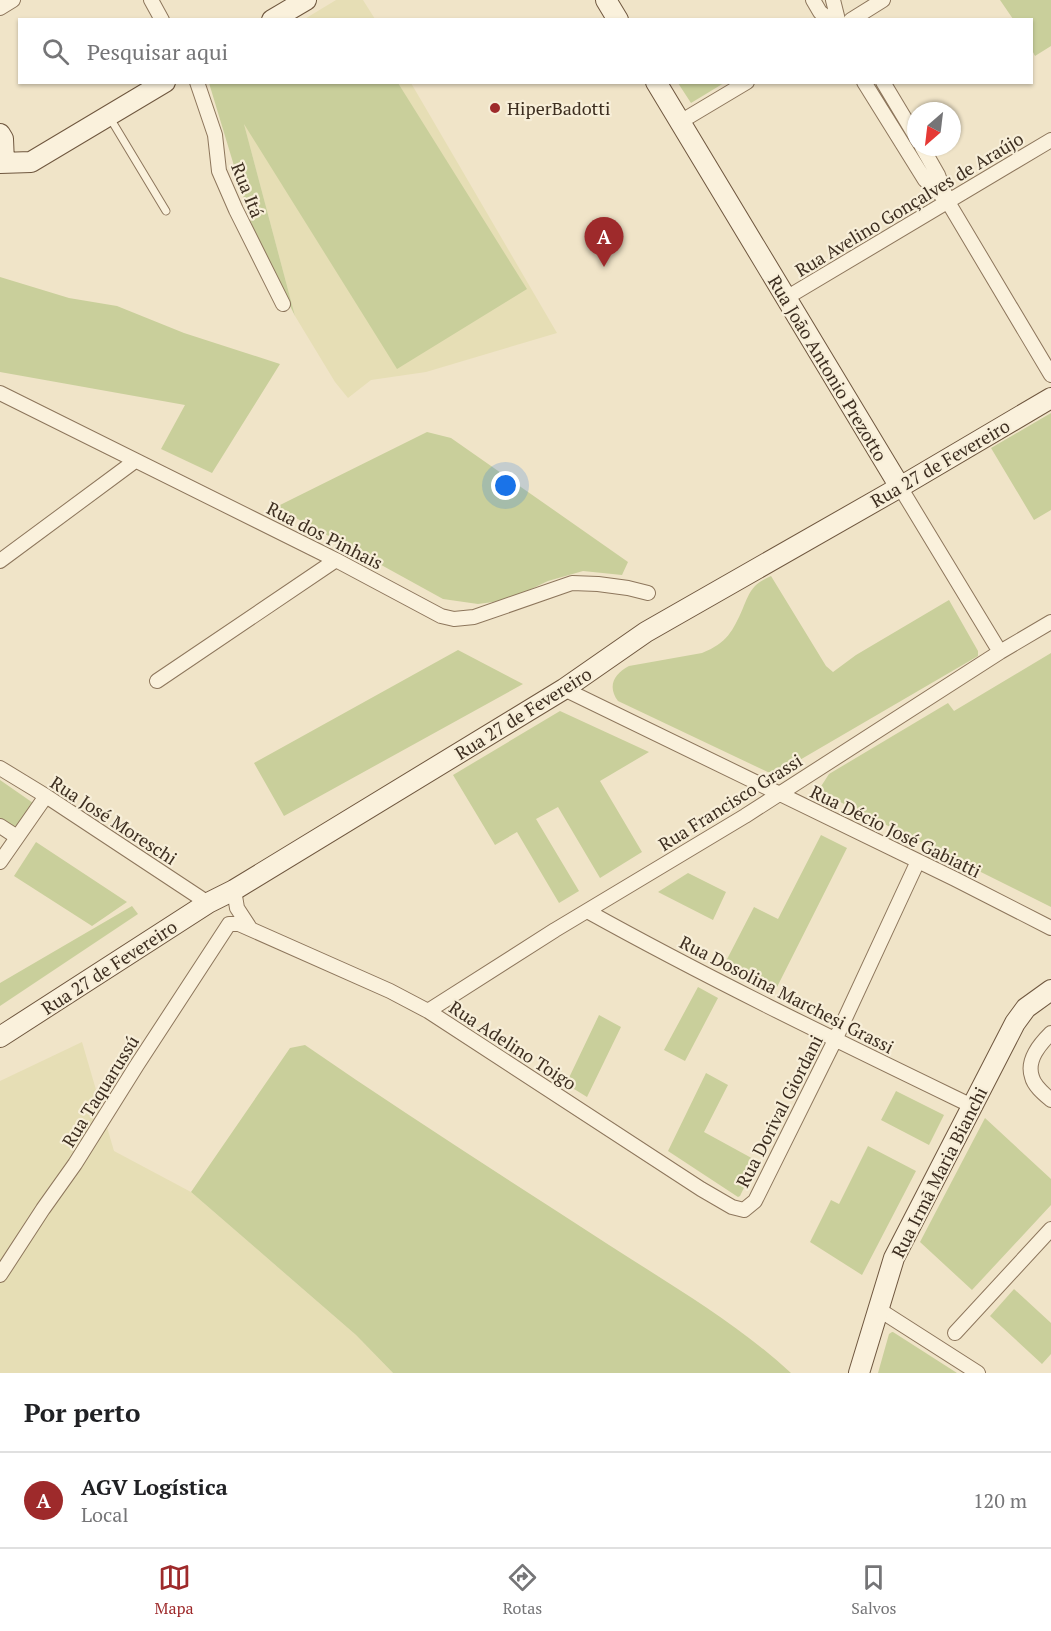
<!DOCTYPE html>
<html lang="pt">
<meta charset="utf-8">
<style>
body{margin:0;font-family:"PT Serif",serif;background:#f6f6f6;color:#202124}
.compass{position:absolute;left:907px;top:102px;width:54px;height:54px;border-radius:50%;background:#fff;box-shadow:0 2px 4px #0004;rotate:208deg}
.you{position:absolute;left:506px;top:486px;width:21px;height:21px;margin:-15px;border:4px solid #fff;border-radius:50%;background:#1a73e8;box-shadow:0 0 0 9px #1a73e833}
.badge{display:grid;place-items:center;width:39px;height:39px;border-radius:50%;background:#9e2a2b;color:#fff;font-size:20px;font-weight:700}
.pin{position:absolute;translate:-50% -50px;filter:drop-shadow(0 2px 3px #0008)}
.pin::after{content:'';position:absolute;top:32px;width:21px;height:18px;background:inherit;clip-path:polygon(0 0,100% 0,50% 100%)}
.list{margin:0;padding:0;list-style:none}
h2{display:flex;justify-content:space-between;align-items:center;height:78px;margin:0;padding:0 24px;font-size:26px}
h2 small{font-size:20px;font-weight:400;color:#757577}
.list li{display:grid;grid-template-columns:39px 1fr auto;gap:18px;align-items:center;box-sizing:border-box;height:96px;padding:0 24px;border-top:2px solid #e0e0e0}
.list b{display:block;font-size:22px;white-space:nowrap}
.list p{margin:0;font-size:20px;white-space:nowrap;color:#757577}
.list em{font-size:20px;font-style:normal;color:#757577}
.icon{flex:none;width:33px;height:33px;fill:none;stroke:currentColor;stroke-width:2;stroke-linecap:round;stroke-linejoin:round}
.map{position:relative;flex:none;width:1051px;height:1373px;overflow:hidden}
.search{position:absolute;background:#fff;box-shadow:0 2px 4px #0004;left:18px;right:18px;top:18px;height:66px;display:flex;align-items:center;gap:15px;box-sizing:border-box;padding:0 21px;border-radius:0px;color:#757577;font-size:22px}
.sheet{height:174px;background:#fff}
nav{display:flex;justify-content:space-around;align-items:center;box-sizing:border-box;height:84px;border-top:2px solid #e0e0e0;background:#fff;font-size:16px;color:#757577}
nav a{display:grid;justify-items:center;gap:3px}
nav .on{color:#9e2a2b}
.map>svg:first-child{display:block}
.farmland{fill:#e6deb5}
.green{fill:#c9cf9b}
.lines{fill:none;stroke-linecap:round;stroke-linejoin:round}
.lane-casing{stroke:#8d765c;stroke-width:9}
.street-casing{stroke:#8d765c;stroke-width:16}
.secondary-casing{stroke:#6f573f;stroke-width:22}
.lane{stroke:#faf1dc;stroke-width:7}
.street{stroke:#faf1dc;stroke-width:14}
.secondary{stroke:#faf1dc;stroke-width:20}
.poi-dot{fill:#9e2a2b;stroke:#f7eed8;stroke-width:2}
.labels{text-anchor:middle;dominant-baseline:central;stroke-width:4.5;stroke-linejoin:round;paint-order:stroke}
.poi-label{font-size:18px;fill:#3d2e20;stroke:#f7eed8;text-anchor:start}
.street-label{font-size:18px;fill:#3d2e20;stroke:#f7eed8}
</style>
<div class="map">
<svg width="1051" height="1373" viewBox="0 0 1051 1373">
<rect width="100%" height="100%" fill="#f0e4c8"/>
<path class="farmland" d="M336,0H363L375,19L303,20Z
M233,83H411L557,333L426,372L371,380L348,398L335,382L295,316Z
M82,1042L114,1151L191,1192L356,1335L393,1373H0V1081Z"/>
<path class="green" d="M1000,0H1051V46L1035,56L1032,50V20L1013,19Z
M209,83H398L527,289L397,369L244,124L295,316L254,232Z
M678,83H724L691,103Z
M0,277L69,298L117,306L184,333L280,364L212,473L161,449L185,405L0,372Z
M1051,413V510L1034,520L991,448Z
M427,432L451,438L628,562L622,575L583,571L548,581L508,600L478,604L443,599L276,507Z
M771,576L826,666L833,672L856,655L949,600L978,651V656L774,775L618,701C607,686 614,674 629,666L702,653C727,643 733,631 743,608C746,601 749,592 755,586C759,582 765,579 771,576Z
M458,650L523,684L284,816L254,763Z
M1051,653V907L818,791L829,774L948,703L954,711Z
M560,711L649,752L600,781L642,852L600,878L558,807L536,819L579,891L559,903L517,832L495,845L453,775Z
M0,780L36,805L19,831L0,818Z
M821,835L847,848L775,991L724,965L754,907L778,919Z
M36,842L127,902L92,926L14,876Z
M688,873L726,892L713,920L658,892Z
M132,906L138,914L0,1006V983Z
M698,987L718,998L685,1061L664,1050Z
M599,1015L621,1027L587,1097L566,1084Z
M305,1045C405,1114 507,1179 609,1245C671,1285 737,1323 791,1373H393L356,1335L191,1192L290,1048Z
M706,1073L728,1085L704,1132L757,1161L740,1196L738,1197L668,1151Z
M896,1091L944,1115L929,1145L881,1120Z
M985,1118L1051,1179V1205L972,1290L920,1242Z
M868,1146L916,1171L862,1275L810,1242L831,1200L839,1204Z
M1014,1289L1051,1323V1354L1042,1364L990,1316Z
M892,1332H893L957,1373H878L889,1334Z"/>
<g class="lines">
<g class="lane-casing">
<path id="lane" d="M110,118L166,211"/>
</g>
<g class="street-casing">
<path id="street" d="M151,0L162,20
M813,0L820,12L830,20
M833,0L838,20
M0,8L13,0
M851,20L883,0
M197,82L215,135L219,171L236,210L283,304
M864,82L925,180L944,198
M883,82L916,137
M680,122L747,82
M922,147L938,175L948,202L1051,375
M786,298L1051,140
M0,393L336,560L441,616L454,619L474,617L572,583L598,584L628,588L648,593
M900,487L1000,652
M0,561L135,461
M157,681L336,560
M564,689L955,879L1051,928
M0,768L46,796L208,903
M0,826L17,837
M0,862L46,796
M234,890L237,908L250,928
M587,911C713,981 842,1043 972,1106
M428,1011L555,930L745,816L1000,652L1051,622
M1051,1033C1040,1044 1026,1060 1032,1077C1034,1086 1044,1094 1051,1100
M0,1275L43,1209L75,1164L137,1065L229,924H239L390,991L428,1011L701,1189L732,1207L744,1210L755,1201L835,1040L918,861
M878,1309L978,1373
M955,1333L1051,1229"/>
</g>
<g class="secondary-casing">
<path id="secondary" d="M606,0L618,20
M272,20L306,0
M656,82L900,487
M0,134L3,139L4,163
M0,163L31,162L165,82
M0,1037L208,903L234,890L564,689L646,632L900,487L1051,398
M859,1373L894,1258L1015,1023L1026,1008L1051,990"/>
</g>
<use href="#lane" class="lane"/>
<use href="#street" class="street"/>
<use href="#secondary" class="secondary"/>
</g>
<circle class="poi-dot" cx="495" cy="108" r="6"/>
<g class="labels">
<g class="poi-label">
<text x="507" y="108">HiperBadotti</text>
</g>
<g class="street-label">
<text transform="translate(248 190) rotate(68)">Rua Itá</text>
<text transform="translate(909 204) rotate(-31)">Rua Avelino Gonçalves de Araújo</text>
<text transform="translate(828 368) rotate(59)">Rua João Antonio Prezotto</text>
<text transform="translate(940 463) rotate(-30)">Rua 27 de Fevereiro</text>
<text transform="translate(325 535) rotate(27)">Rua dos Pinhais</text>
<text transform="translate(523 713) rotate(-32)">Rua 27 de Fevereiro</text>
<text transform="translate(730 802) rotate(-32)">Rua Francisco Grassi</text>
<text transform="translate(114 820) rotate(33)">Rua José Moreschi</text>
<text transform="translate(896 831) rotate(26)">Rua Décio José Gabiatti</text>
<text transform="translate(109 967) rotate(-33)">Rua 27 de Fevereiro</text>
<text transform="translate(787 994) rotate(27)">Rua Dosolina Marchesi Grassi</text>
<text transform="translate(513 1045) rotate(33)">Rua Adelino Toigo</text>
<text transform="translate(100 1091) rotate(-58)">Rua Taquarussú</text>
<text transform="translate(779 1111) rotate(-63)">Rua Dorival Giordani</text>
<text transform="translate(939 1172) rotate(-63)">Rua Irmã Maria Bianchi</text>
</g>
</g>
</svg>
<svg class="compass" viewBox="-18 -18 36 36"><path d="M0-13l5 13h-10z" fill="#e53935"/><path d="M0 13l5-13h-10z" fill="#757577"/></svg>
<div class="you"></div>
<div class="pin badge" style="left:604px;top:267px">A</div>
<div class="search"><svg class="icon" aria-label="search" viewBox="0 0 24 24"><circle cx="10" cy="10" r="6"/><path d="M15 15l6 6"/></svg>Pesquisar aqui</div>
</div>
<section class="sheet">
<h2>Por perto<small></small></h2>
<ul class="list">
<li><span class="badge">A</span><div><b>AGV Logística</b><p>Local</p></div><em>120 m</em></li>
</ul>
</section>
<nav>
<a class="on"><svg class="icon" aria-label="map" viewBox="0 0 24 24"><path d="M3 6l6-2 6 2 6-2v14l-6 2-6-2-6 2zM9 4v14M15 6v14"/></svg>Mapa</a>
<a><svg class="icon" aria-label="directions" viewBox="0 0 24 24"><path d="M12 3l9 9-9 9-9-9zM9 14v-3h6M13 9l2 2-2 2"/></svg>Rotas</a>
<a><svg class="icon" aria-label="saved" viewBox="0 0 24 24"><path d="M7 4h10v16l-5-4-5 4z"/></svg>Salvos</a>
</nav>
